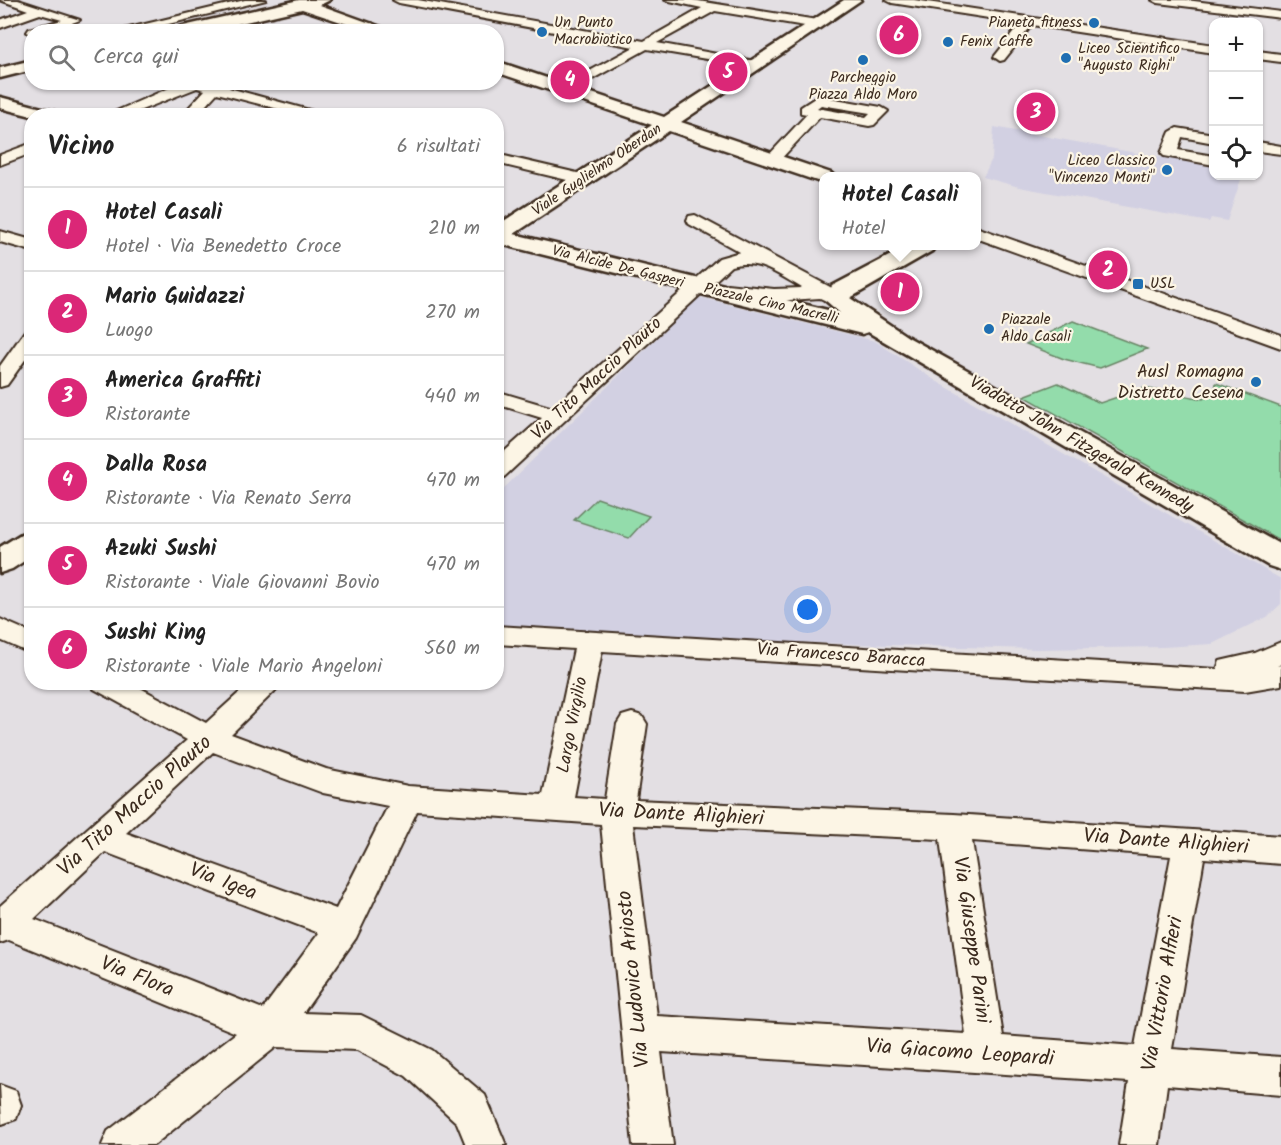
<!DOCTYPE html>
<html lang="it">
<meta charset="utf-8">
<style>
body{margin:0;font-family:Kalam,sans-serif;background:#f6f6f6;color:#222}
.controls{position:absolute;right:18px;top:18px;display:grid;overflow:hidden;border-radius:12px;box-shadow:0 2px 4px #0004}
.controls button{width:54px;height:54px;display:grid;place-items:center;padding:0;border:0;border-bottom:2px solid #e0e0e0;background:#fff;color:#222;font:30px sans-serif}
.you{position:absolute;left:808px;top:610px;width:21px;height:21px;margin:-15px;border:4px solid #fff;border-radius:50%;background:#1a73e8;box-shadow:0 0 0 9px #1a73e833}
.badge{display:grid;place-items:center;width:39px;height:39px;border-radius:50%;background:#db2777;color:#fff;font-size:20px;font-weight:700}
.pin{position:absolute;translate:-50% -50%;border:3px solid #fff;box-shadow:0 2px 6px #0006}
.popup{position:absolute;left:819px;top:172px;width:162px;height:78px;box-sizing:border-box;display:grid;place-content:center;border-radius:12px;background:#fff;filter:drop-shadow(0 2px 4px #0005);font-size:20px;white-space:nowrap;color:#767676}
.popup b{font-size:22px;color:#222}
.popup::after{content:'';position:absolute;left:50%;top:100%;margin-left:-12px;border:12px solid transparent;border-top-color:#fff}
.list{margin:0;padding:0;list-style:none}
h2{display:flex;justify-content:space-between;align-items:center;height:78px;margin:0;padding:0 24px;font-size:26px}
h2 small{font-size:20px;font-weight:400;color:#767676}
.list li{display:grid;grid-template-columns:39px 1fr auto;gap:18px;align-items:center;box-sizing:border-box;height:84px;padding:0 24px;border-top:2px solid #e0e0e0}
.list b{display:block;font-size:22px;white-space:nowrap}
.list p{margin:0;font-size:20px;white-space:nowrap;color:#767676}
.list em{font-size:20px;font-style:normal;color:#767676}
.icon{flex:none;width:33px;height:33px;fill:none;stroke:currentColor;stroke-width:2;stroke-linecap:round;stroke-linejoin:round}
.map{position:relative;flex:none;width:1281px;height:1145px;overflow:hidden}
.search{position:absolute;background:#fff;box-shadow:0 2px 4px #0004;left:24px;top:24px;width:480px;height:66px;display:flex;align-items:center;gap:15px;box-sizing:border-box;padding:0 21px;border-radius:24px;color:#767676;font-size:22px}
.panel{position:absolute;background:#fff;box-shadow:0 2px 4px #0004;left:24px;top:108px;width:480px;height:582px;border-radius:24px}
.map>svg:first-child{display:block}
.built{fill:#d2d0e2}
.green{fill:#93dcab;stroke:#678364;stroke-width:1.5}
.lines{fill:none;stroke-linecap:round;stroke-linejoin:round}
.street-casing{stroke:#3b2a1e;stroke-width:4}
.secondary-casing{stroke:#3b2a1e;stroke-width:5}
.street{fill:#fcf5e5;fill-rule:evenodd}
.secondary{fill:#fcf5e5;fill-rule:evenodd}
.poi-dot{fill:#1f6fb2;stroke:#fcf5e5;stroke-width:2}
.labels{text-anchor:middle;dominant-baseline:central;stroke-width:4.5;stroke-linejoin:round;paint-order:stroke}
.far-poi-label{font-size:15px;fill:#3b2a1e;stroke:#fcf5e5;text-anchor:start}
.far-street-label{font-size:15px;fill:#3b2a1e;stroke:#fcf5e5}
.poi-label{font-size:18px;fill:#3b2a1e;stroke:#fcf5e5;text-anchor:end}
.street-label{font-size:18px;fill:#3b2a1e;stroke:#fcf5e5}
.near-street-label{font-size:21px;fill:#3b2a1e;stroke:#fcf5e5}
</style>
<div class="map">
<svg width="1281" height="1145" viewBox="0 0 1281 1145">
<rect width="100%" height="100%" fill="#e3dfe3"/>
<filter id="ink" filterUnits="userSpaceOnUse"><feTurbulence type="fractalNoise" baseFrequency=".0167" numOctaves="2"/><feDisplacementMap in="SourceGraphic" scale="12" xChannelSelector="R" yChannelSelector="G"/><feConvolveMatrix kernelMatrix="1 2 1 2 8 2 1 2 1" color-interpolation-filters="sRGB"/></filter>
<g filter="url(#ink)">
<path class="built" d="M994,127L1213,167L1214,176H1242L1227,221L1211,218L1209,222L1019,187L983,177L992,159Z
M699,297L875,341L936,381L1281,579V604L1267,617L1212,644L1163,647L1038,649L785,642L497,626V495Z"/>
<path class="green" d="M1073,321L1147,349L1100,368L1064,359L1026,344Z
M1058,383L1100,403L1144,388L1203,399L1215,391L1216,383L1281,407V541L1024,396Z
M597,498L649,516L629,538L574,520Z"/>
<g class="lines">
<g class="street-casing">
<path id="street" d="M0,0H18L80,20L48,32H32V35L27,32L29,29L62,20L40,14L0,28V20L28,10Z
M245,0H266L136,32H112Z
M393,0H418L644,41L702,8L665,0H692L817,20L823,24L817,28L715,11L657,43L755,61L761,65L760,68L647,49L567,93L562,92V86L634,47L399,3Z
M886,0H914L1214,45V53L1032,25L1004,60L1000,61L994,57L1021,23L892,3Z
M1152,0H1186L1281,12V18L1158,3Z
M372,23L378,27L376,30L354,32Z
M1258,51L1281,54V62L1258,59Z
M183,82H233L229,88L331,116H305L217,93L196,116H181L205,90L197,88L126,116H105Z
M818,96L881,107L888,111L874,125L869,126L820,117L778,162H768L765,159L768,156L807,114L801,113V107ZM821,105L870,113L866,117L817,108Z
M1177,128L1214,134V143L1182,137L1178,150L1214,156V165L1164,156L1161,153L1170,132Z
M1258,142L1281,146V154L1258,151Z
M32,143V153L0,165V155Z
M496,154L590,176L592,179L584,184L496,163Z
M695,215L832,288L846,300L837,306L820,298L774,301L720,294L718,290L727,284L774,289L802,288C779,275 758,258 731,266L504,477L496,479V459L542,418L496,404V391L553,408L719,258L740,252L689,224L687,220L689,216Z
M976,227L1281,335V348L976,238Z
M0,231L32,240V251L0,242Z
M32,329V350L7,385L0,387V366L25,331Z
M0,619L32,633V654L0,640Z
M496,626L1217,669L1220,661L1255,653L1281,642V664L1277,666L1281,665V685L1245,691L602,651L574,797L605,799L617,724L622,716L632,713L642,716L647,724L636,800L954,814L1281,836V864L1204,858L1172,1049L1281,1057V1095L1167,1085L1159,1145H1119L1129,1082L661,1052L673,1145H633L601,824L417,811L356,938L303,1013L361,1015L432,1050L485,1095L506,1145H466L457,1123L406,1076L357,1050L276,1047L154,1145H102L108,1131L236,1033L9,940L0,943V906L187,740L94,689L90,682H129L206,723L251,682H284L231,734L326,769L408,786L543,795L574,649L496,644ZM213,752L323,793L388,806L336,909L126,833ZM633,825L940,839L966,1034L657,1016ZM972,841L1171,856L1135,1046L1003,1036ZM105,852L319,933L263,1009L34,919Z
M0,1085L16,1091L21,1105L16,1119L2,1124Z"/>
</g>
<g class="secondary-casing">
<path id="secondary" d="M299,0H330L320,5L395,32H371L302,9L202,32H172L179,27Z
M844,0H861L681,122L831,173L834,176H824V183L817,181L669,131L514,234L840,313L825,300L832,286L908,246H935L932,251L850,298L908,337L1281,545V570L1269,566L868,332L862,334L496,243V226L652,125L496,72V61L664,117Z
M32,60V70L0,78V68Z
M0,97L57,112L60,116H32L0,108Z
M32,531V556L12,569L0,573V547L21,534Z"/>
</g>
<use href="#street" class="street"/>
<use href="#secondary" class="secondary"/>
</g>
</g>
<g class="poi-dot">
<circle cx="1094" cy="23" r="6"/>
<circle cx="542" cy="32" r="6"/>
<circle cx="948" cy="42" r="6"/>
<circle cx="1066" cy="58" r="6"/>
<circle cx="863" cy="60" r="6"/>
<circle cx="1167" cy="170" r="6"/>
<rect x="1132" y="278" width="12" height="12" rx="3"/>
<circle cx="989" cy="329" r="6"/>
<circle cx="1256" cy="382" r="6"/>
</g>
<g class="labels">
<g class="far-poi-label">
<text x="554" y="23">Un Punto<tspan x="554" dy="17">Macrobiotico</tspan></text>
<text x="1082" y="23" text-anchor="end">Pianeta fitness</text>
<text x="960" y="42">Fenix Caffe</text>
<text x="1078" y="49">Liceo Scientifico<tspan x="1078" dy="17">"Augusto Righi"</tspan></text>
<text x="863" y="78" text-anchor="middle">Parcheggio<tspan x="863" dy="17">Piazza Aldo Moro</tspan></text>
<text x="1155" y="161" text-anchor="end">Liceo Classico<tspan x="1155" dy="17">"Vincenzo Monti"</tspan></text>
<text x="1150" y="284">USL</text>
<text x="1001" y="320">Piazzale<tspan x="1001" dy="17">Aldo Casali</tspan></text>
</g>
<g class="far-street-label">
<text transform="translate(597 170) rotate(-34)">Viale Guglielmo Oberdan</text>
<text transform="translate(618 267) rotate(14)">Via Alcide De Gasperi</text>
<text transform="translate(771 304) rotate(13)">Piazzale Cino Macrelli</text>
</g>
<g class="poi-label">
<text x="1244" y="372">Ausl Romagna<tspan x="1244" dy="21">Distretto Cesena</tspan></text>
</g>
<g class="street-label">
<text transform="translate(597 379) rotate(-43)">Via Tito Maccio Plauto</text>
<text transform="translate(1081 445) rotate(30)">Viadotto John Fitzgerald Kennedy</text>
<text transform="translate(841 656) rotate(4)">Via Francesco Baracca</text>
<text transform="translate(573 725) rotate(-79)">Largo Virgilio</text>
</g>
<g class="near-street-label">
<text transform="translate(135 806) rotate(-42)">Via Tito Maccio Plauto</text>
<text transform="translate(681 815) rotate(3)">Via Dante Alighieri</text>
<text transform="translate(1166 842) rotate(4)">Via Dante Alighieri</text>
<text transform="translate(223 882) rotate(21)">Via Igea</text>
<text transform="translate(971 940) rotate(82)">Via Giuseppe Parini</text>
<text transform="translate(137 977) rotate(22)">Via Flora</text>
<text transform="translate(634 979) rotate(-96)">Via Ludovico Ariosto</text>
<text transform="translate(1163 994) rotate(-80)">Via Vittorio Alfieri</text>
<text transform="translate(960 1053) rotate(4)">Via Giacomo Leopardi</text>
</g>
</g>
</svg>
<div class="controls">
<button>+</button>
<button>−</button>
<button><svg class="icon" aria-label="locate" viewBox="0 0 24 24"><circle cx="12" cy="12" r="6"/><path d="M12 2v4M12 18v4M2 12h4M18 12h4"/></svg></button>
</div>
<div class="you"></div>
<div class="pin badge" style="left:900px;top:292px">1</div>
<div class="popup"><b>Hotel Casali</b>Hotel</div>
<div class="pin badge" style="left:1108px;top:270px">2</div>
<div class="pin badge" style="left:1036px;top:112px">3</div>
<div class="pin badge" style="left:570px;top:80px">4</div>
<div class="pin badge" style="left:728px;top:72px">5</div>
<div class="pin badge" style="left:899px;top:35px">6</div>
<div class="search"><svg class="icon" aria-label="search" viewBox="0 0 24 24"><circle cx="10" cy="10" r="6"/><path d="M15 15l6 6"/></svg>Cerca qui</div>
<section class="panel">
<h2>Vicino<small>6 risultati</small></h2>
<ul class="list">
<li><span class="badge">1</span><div><b>Hotel Casali</b><p>Hotel · Via Benedetto Croce</p></div><em>210 m</em></li>
<li><span class="badge">2</span><div><b>Mario Guidazzi</b><p>Luogo</p></div><em>270 m</em></li>
<li><span class="badge">3</span><div><b>America Graffiti</b><p>Ristorante</p></div><em>440 m</em></li>
<li><span class="badge">4</span><div><b>Dalla Rosa</b><p>Ristorante · Via Renato Serra</p></div><em>470 m</em></li>
<li><span class="badge">5</span><div><b>Azuki Sushi</b><p>Ristorante · Viale Giovanni Bovio</p></div><em>470 m</em></li>
<li><span class="badge">6</span><div><b>Sushi King</b><p>Ristorante · Viale Mario Angeloni</p></div><em>560 m</em></li>
</ul>
</section>
</div>
